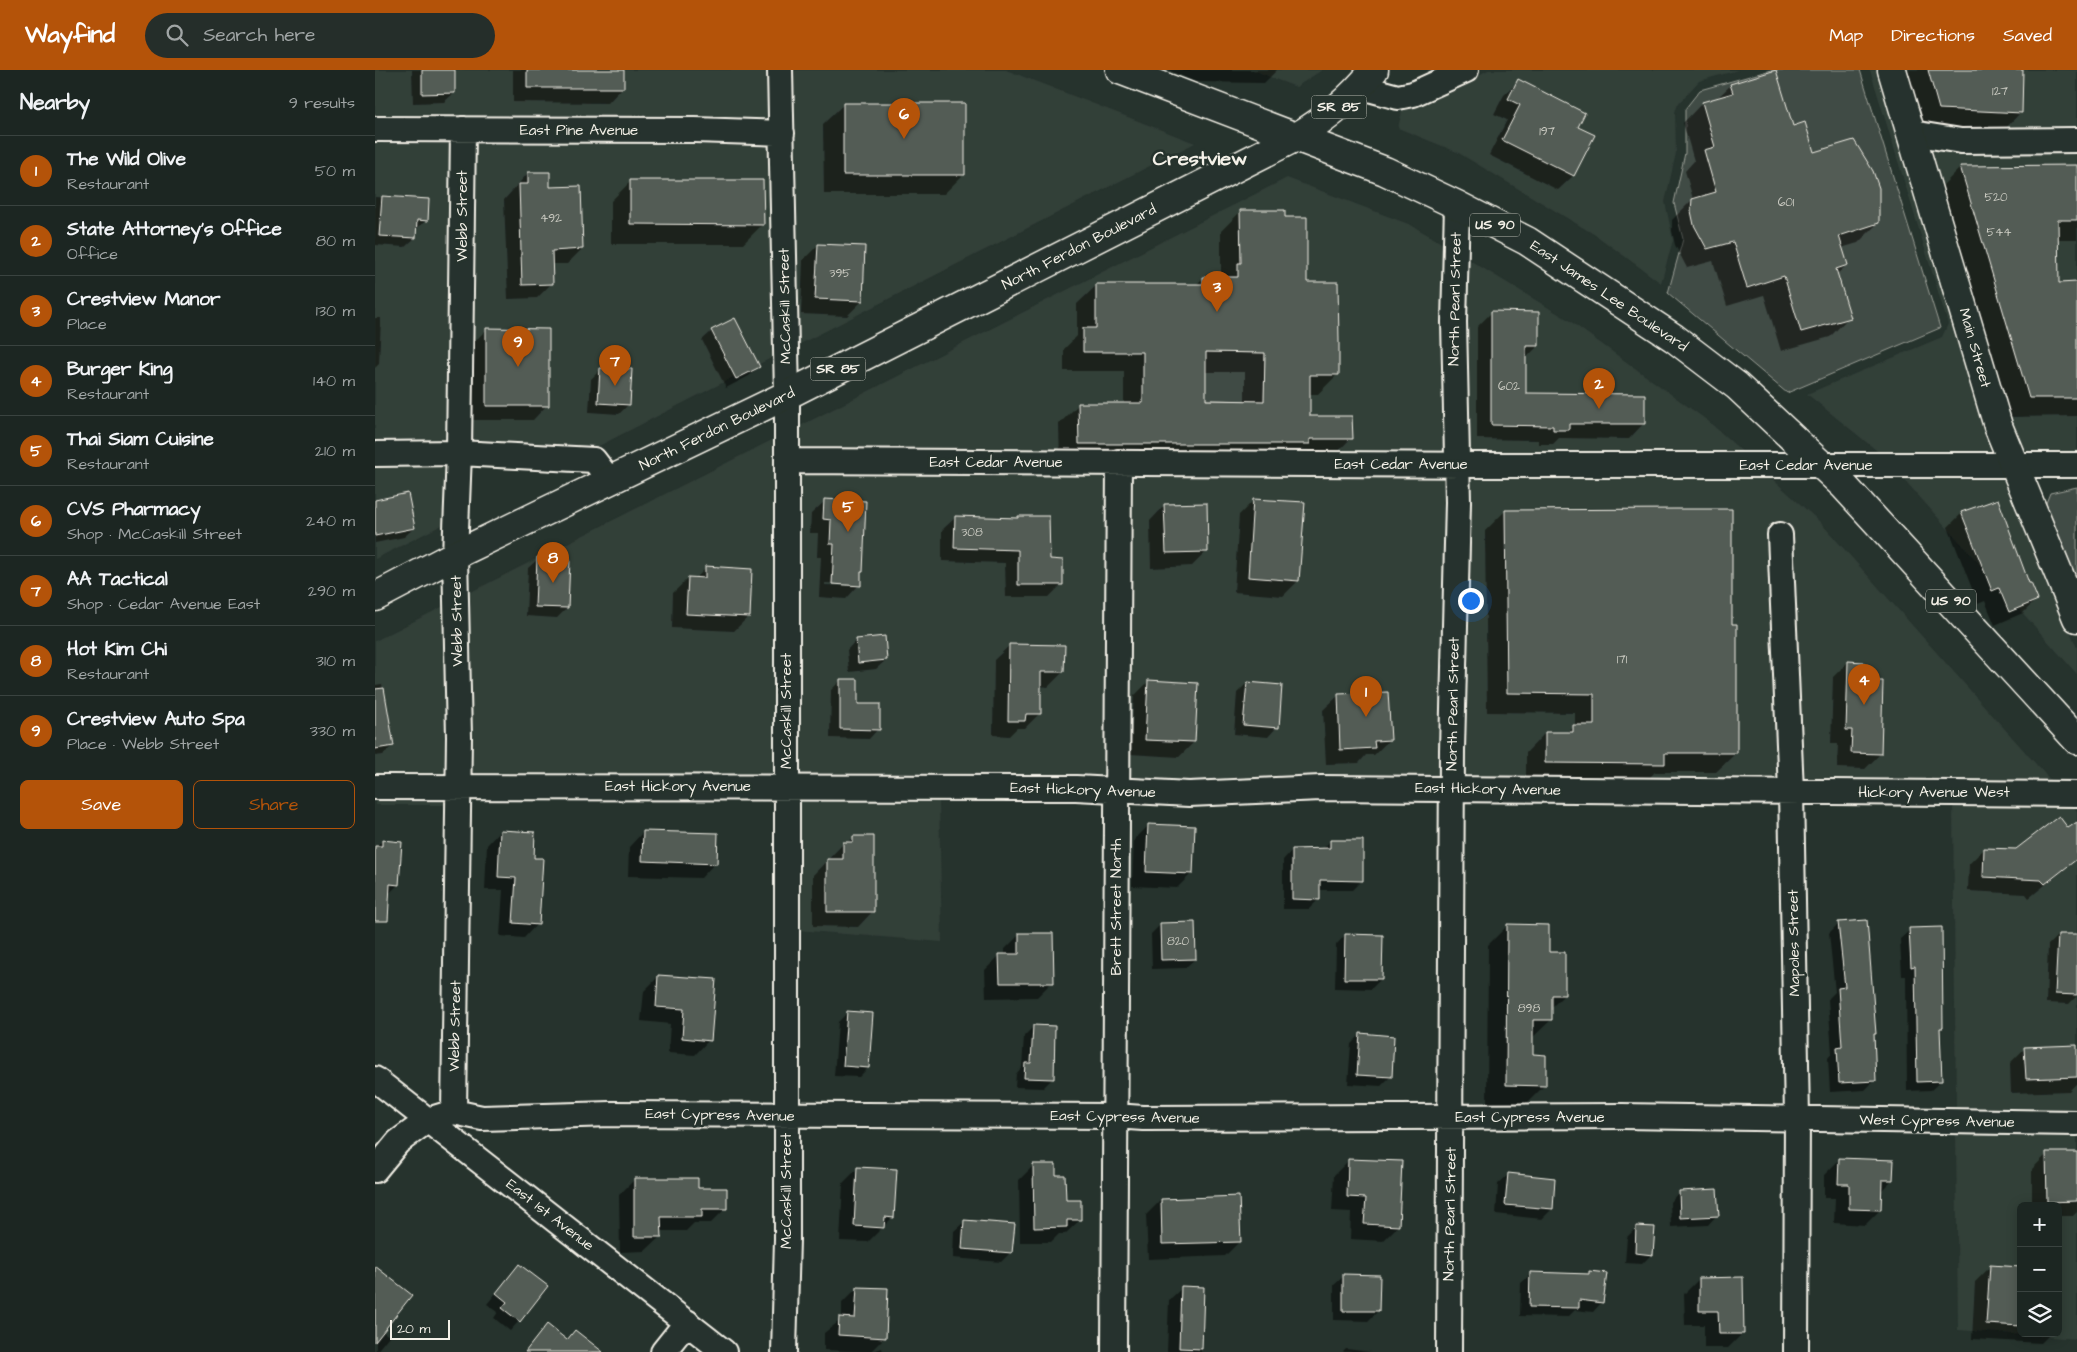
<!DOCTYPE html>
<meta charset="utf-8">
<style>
body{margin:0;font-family:"Architects Daughter",sans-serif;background:#252e2a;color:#f1f3f6}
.controls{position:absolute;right:15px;bottom:15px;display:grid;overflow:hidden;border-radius:8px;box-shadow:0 2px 12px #0003}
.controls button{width:45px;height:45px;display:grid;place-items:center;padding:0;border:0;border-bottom:1px solid #3a4340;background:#1c2622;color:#f1f3f6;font:25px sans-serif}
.scale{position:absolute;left:15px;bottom:12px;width:60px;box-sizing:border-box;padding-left:5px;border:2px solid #f4f1e8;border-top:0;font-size:14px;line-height:18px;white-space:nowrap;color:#f4f1e8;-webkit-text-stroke:4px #26332d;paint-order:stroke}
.you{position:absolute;left:1095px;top:530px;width:18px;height:18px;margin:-12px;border:4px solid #fff;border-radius:50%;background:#1a73e8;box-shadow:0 0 0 8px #1a73e833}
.badge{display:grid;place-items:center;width:32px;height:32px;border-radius:50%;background:#b45309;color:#fff;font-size:16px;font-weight:700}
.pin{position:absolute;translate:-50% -41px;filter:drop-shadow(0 1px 2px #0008)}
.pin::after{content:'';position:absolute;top:26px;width:18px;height:15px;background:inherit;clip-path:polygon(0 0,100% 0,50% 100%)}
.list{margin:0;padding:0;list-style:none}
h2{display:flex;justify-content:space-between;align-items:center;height:65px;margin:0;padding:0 20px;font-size:21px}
h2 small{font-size:16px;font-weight:400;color:#a0a5a5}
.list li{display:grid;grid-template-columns:32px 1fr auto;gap:15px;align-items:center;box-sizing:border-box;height:70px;padding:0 20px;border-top:1px solid #3a4340}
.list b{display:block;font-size:19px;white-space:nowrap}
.list p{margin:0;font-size:16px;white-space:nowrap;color:#a0a5a5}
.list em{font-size:16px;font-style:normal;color:#a0a5a5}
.actions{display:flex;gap:10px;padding:15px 20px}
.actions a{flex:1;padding:11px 0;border:1px solid #b45309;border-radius:8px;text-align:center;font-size:18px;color:#b45309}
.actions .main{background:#b45309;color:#fff}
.icon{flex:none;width:28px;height:28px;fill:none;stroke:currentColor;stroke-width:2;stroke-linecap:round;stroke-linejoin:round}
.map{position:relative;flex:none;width:1702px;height:1282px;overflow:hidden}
header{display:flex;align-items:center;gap:30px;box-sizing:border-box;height:70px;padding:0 25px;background:#b45309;color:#fff}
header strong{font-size:24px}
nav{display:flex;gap:28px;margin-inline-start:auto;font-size:18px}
.search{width:350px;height:45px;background:#252e2a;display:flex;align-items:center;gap:12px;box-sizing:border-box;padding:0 18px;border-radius:28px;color:#a0a5a5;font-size:19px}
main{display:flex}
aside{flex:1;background:#1c2622}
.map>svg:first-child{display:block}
.built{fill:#333f39;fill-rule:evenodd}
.green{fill:#414b45;stroke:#9a9e96}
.shadow{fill:#0007;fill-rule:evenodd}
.building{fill:#525c55;stroke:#f4f1e8;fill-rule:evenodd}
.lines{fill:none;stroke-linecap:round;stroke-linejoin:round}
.minor-casing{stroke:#f4f1e8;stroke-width:28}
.tertiary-casing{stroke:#f4f1e8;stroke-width:31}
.primary-casing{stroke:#f4f1e8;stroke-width:31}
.minor{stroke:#26332d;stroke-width:24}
.tertiary{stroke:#26332d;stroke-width:28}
.primary{stroke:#26332d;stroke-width:28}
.labels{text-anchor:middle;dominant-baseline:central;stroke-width:5;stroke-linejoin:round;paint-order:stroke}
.number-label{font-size:12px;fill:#ccccc3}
.shield{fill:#26332d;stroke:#b6b8b0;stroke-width:1}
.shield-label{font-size:14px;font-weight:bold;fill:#f4f1e8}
.street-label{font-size:15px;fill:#f4f1e8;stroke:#26332d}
.district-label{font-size:20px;font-weight:bold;fill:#f4f1e8;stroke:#26332d}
</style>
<header>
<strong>Wayfind</strong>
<div class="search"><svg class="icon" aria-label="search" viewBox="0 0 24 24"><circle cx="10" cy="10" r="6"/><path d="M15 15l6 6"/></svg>Search here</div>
<nav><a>Map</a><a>Directions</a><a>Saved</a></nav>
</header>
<main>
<aside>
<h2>Nearby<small>9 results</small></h2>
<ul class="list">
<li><span class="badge">1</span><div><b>The Wild Olive</b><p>Restaurant</p></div><em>50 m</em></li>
<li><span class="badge">2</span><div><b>State Attorney's Office</b><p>Office</p></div><em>80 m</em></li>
<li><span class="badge">3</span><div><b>Crestview Manor</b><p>Place</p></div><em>130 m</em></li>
<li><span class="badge">4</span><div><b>Burger King</b><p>Restaurant</p></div><em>140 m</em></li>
<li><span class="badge">5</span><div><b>Thai Siam Cuisine</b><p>Restaurant</p></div><em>210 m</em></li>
<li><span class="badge">6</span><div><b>CVS Pharmacy</b><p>Shop · McCaskill Street</p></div><em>240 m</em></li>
<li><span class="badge">7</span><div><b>AA Tactical</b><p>Shop · Cedar Avenue East</p></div><em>290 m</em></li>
<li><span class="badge">8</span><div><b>Hot Kim Chi</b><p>Restaurant</p></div><em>310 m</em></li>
<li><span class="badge">9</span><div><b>Crestview Auto Spa</b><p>Place · Webb Street</p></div><em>330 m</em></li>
</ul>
<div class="actions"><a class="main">Save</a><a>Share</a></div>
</aside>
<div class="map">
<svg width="1702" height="1282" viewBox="0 0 1702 1282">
<rect width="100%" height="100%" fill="#26332d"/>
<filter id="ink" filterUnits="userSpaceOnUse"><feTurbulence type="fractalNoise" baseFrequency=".02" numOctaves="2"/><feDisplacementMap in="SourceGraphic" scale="10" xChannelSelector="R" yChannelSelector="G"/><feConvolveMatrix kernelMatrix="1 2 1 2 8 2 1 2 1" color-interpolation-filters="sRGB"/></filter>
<g filter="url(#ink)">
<path class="built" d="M0,0H394L396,51L0,48Z
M415,0H631L820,73L421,276L419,52H417Z
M877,0H947L921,17Z
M1113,0H1363L1324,11L1303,34L1300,42L1301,83L1290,132L1298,170L1286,213L1222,166L1082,82L1023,58L1028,37L1076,20Z
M1495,0H1505L1526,65L1524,73H1529L1623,384H1506L1432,324L1567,267L1573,254Z
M1529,0H1702V58L1588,59L1546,53Z
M0,70H77L73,372H0Z
M98,70L397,73L400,286L218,379L95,372Z
M1553,77L1702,80V384H1647L1633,351Z
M912,108L1036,155L1070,175L1068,253V355L1071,383L423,380V357Z
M1091,188L1192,249L1333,351L1370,384H1092L1090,351Z
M401,368V705L93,706L92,524Z
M0,394H73L71,453L0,489Z
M423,403H733L731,709L702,707L422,705Z
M754,403L1072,406L1067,707L948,706L816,713L752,710Z
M1093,406H1394L1445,452L1677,712L1427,710L1415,452L1394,457L1405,710L1088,707Z
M1526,406L1632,407L1702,578V604Z
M71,535L72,706H0V571Z
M422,727L704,729L564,730L567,872L422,860Z
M0,728H72V735H0Z
M1578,733L1697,735L1702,741V1042L1581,1040Z
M1581,1062L1702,1065V1269L1583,1260ZM1646,1136H1683V1263H1646Z"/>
<path class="green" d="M1396,0H1485L1565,258L1412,323L1293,223L1308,169L1299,133L1310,83V39L1325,20Z
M817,282L890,283L889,344L882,331L831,330Z
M1702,417V509L1669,438L1675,423Z"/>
<path class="shadow" d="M37,0H78L79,23L69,32L38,33Z
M138,0H248L247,18L233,33L138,32Z
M793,0H902L889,13L821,12Z
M1532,0H1646V42L1629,60L1547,56Z
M1144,11L1202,57L1218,66L1198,106L1183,120L1114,85L1132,50L1119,44L1129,25Z
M1356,15L1417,58L1503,153L1483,173L1466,178L1472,195L1461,205L1474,247L1455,267L1406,281L1389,225L1352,236L1338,191L1312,198L1300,175L1297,161V150L1318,129L1310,101L1319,91L1308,53L1327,33L1341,29Z
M468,35L589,104L569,124H449L448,54Z
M1586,97H1702V169H1682L1683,214H1702V346L1635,347L1567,116Z
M153,103L174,119L207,179L192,194H176L177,213L162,228L133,229L129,130Z
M256,111L387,155L368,174H236V131Z
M0,127L53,130L52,150L40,160V168L30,177L0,175Z
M866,141L909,148L963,304L943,324H934V347L976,368L957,388L685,393L684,354L704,334H749V301H689V279L702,266V234L722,215H821L828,208H846V161ZM830,302H870V332H830Z
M443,175L487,231L472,246L426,244L428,190Z
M1117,242L1163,276L1150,289V324L1268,354L1254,369L1184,368L1178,374H1163V370L1102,369V257Z
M0,248H6L4,294L0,298Z
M112,259L172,335L158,350H97V274Z
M337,261L384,296L374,306L351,318L327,270Z
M226,299L254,334L244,344L214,342L216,309Z
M879,430L923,511L908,526L859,522L864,445Z
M0,431L39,458L29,467L0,473Z
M450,431L487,502L485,504L484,515L471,529L444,527L446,487H442L443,463H435L436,444ZM450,513L476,514L474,516L450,515Z
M789,436L832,481L817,496L776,498L775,451Z
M1130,441L1361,683L1341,702H1280L1269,713L1151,712V683L1170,663H1191L1200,656V643L1112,642L1110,461Z
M1587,443L1653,515L1662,529L1648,543L1620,555L1610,531L1603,534L1573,457Z
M581,447L642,449L643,447L687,514L674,527H631L630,493L567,491V460Z
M163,489L192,538L182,548L151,546L153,498Z
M331,498L374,546L359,561L297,558L298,523L313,508L320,509Z
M481,570L511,590L501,599L474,602L472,580Z
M634,576L688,602L673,617L665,616L664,644L650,658H642L634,666L618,665L619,590Z
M1473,592L1487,612L1505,684L1490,699L1462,698L1463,674H1456L1458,607Z
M466,610L481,635L503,659L494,669L455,668L456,620Z
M774,611L819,672L804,687L755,684L759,626Z
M872,613L902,657L893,667L859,664L862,623Z
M7,614L17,676L8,685L0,686V615Z
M963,626L1014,670L999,685H991L984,693L951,694L948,640Z
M1702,753V789L1654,828L1651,824L1593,821L1594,794L1609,779L1641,780L1693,760Z
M774,755L817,803L802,818L757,816L759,770Z
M125,761L158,789L162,854L149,868L125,866L128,820H110L112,775Z
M268,762L340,793L326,808L253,806L254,777Z
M479,767L497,842L483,857L438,856V805L469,773H472Z
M7,771L23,815L0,837V777Z
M955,771L986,811L977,820H944V829L934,839H908V790L917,780H947Z
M1464,853L1498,965L1500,1010L1490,1020L1455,1022L1453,988L1457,983L1453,929L1460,922L1454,863Z
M786,854L820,889L810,898L777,899L776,864Z
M1133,855L1173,883L1189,925L1176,938V950L1157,968V985L1170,1015L1150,1035L1112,1034L1113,875Z
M1535,860L1566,957L1564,960L1566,1011L1556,1020L1532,1021L1531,906H1527L1525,869Z
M645,864L677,912L662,927L611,928L610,900L625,885H630V879Z
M970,865L1006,909L996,919L960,918L961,875Z
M1683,865L1702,866V926L1694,934L1671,933L1673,875Z
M284,906L334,970L320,985L293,983L295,954L266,951L269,921Z
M473,942L493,998L484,1007L459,1006L463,952Z
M658,957L677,1009L668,1018L640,1017L641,1004L647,997L649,966Z
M986,964L1016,1006L1006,1016L973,1014L976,974Z
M1702,976V1013L1694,1021L1636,1023L1635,993L1650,978Z
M1702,1083V1142L1698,1146H1683V1136H1657V1099L1672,1084Z
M974,1090L1023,1156L1008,1171L975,1169L976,1142L957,1141L959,1105Z
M1464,1090L1517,1110L1506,1121L1505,1140L1490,1155L1459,1153L1460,1128H1449V1105Z
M659,1095L680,1106L689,1131L705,1150L690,1164H684L676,1172H645L644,1110Z
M483,1098L518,1147L493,1172L465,1171L468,1113Z
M1133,1105L1177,1139L1167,1149L1121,1144L1123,1114Z
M259,1110L322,1120L351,1138L336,1153H319L311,1161H285V1167L270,1181L245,1182L244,1125Z
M1304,1122L1342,1145L1333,1155L1296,1157L1295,1132Z
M786,1130L865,1171L850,1186L773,1189L771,1145Z
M589,1152L636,1182L626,1192L578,1188L579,1161Z
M1262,1157L1277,1184L1267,1194L1250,1193L1252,1167Z
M144,1195V1251L135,1261L119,1248L123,1242L112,1234Z
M0,1197L7,1261L14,1266L1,1282Z
M1615,1197L1646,1199V1263H1676L1666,1273L1597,1269L1600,1212Z
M1683,1201H1684L1683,1222Z
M1214,1202L1227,1232L1218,1242L1200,1240L1193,1247L1145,1246L1146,1213L1156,1204L1211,1205Z
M969,1206L1003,1241L993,1251L959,1250V1215Z
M1324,1209L1368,1263L1353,1278H1329V1255H1310L1309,1224Z
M482,1218L510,1267L495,1282L449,1280V1263L467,1249V1233Z
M807,1218L828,1219L826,1282H792L794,1230Z
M172,1256L191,1271L200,1262L212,1282H149Z
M507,1278L508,1282H496Z
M971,1279L996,1282H968Z"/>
<path class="building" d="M47,0H80V23L47,24Z
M152,0H249V18H152Z
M1401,0L1418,56L1430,52L1439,82L1479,70L1498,101L1504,118V153L1464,166L1473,195L1461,199L1476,248L1426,262L1409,206L1372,218L1358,172L1332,179L1319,155L1316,141L1317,129L1341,122L1329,80L1340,77L1327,32L1358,23L1355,14Z
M1553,0H1648L1647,43L1564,39Z
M1143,9L1210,43L1203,57L1220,65L1199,106L1127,70L1145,35L1133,29Z
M468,33H590V105H468Z
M1702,95V150H1683L1684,213L1702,212V328H1654L1585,96Z
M153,102H175V117L206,116L208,179L177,181L178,214L147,215L144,114H153Z
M255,110H388L389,155L255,154Z
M7,126L54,129L53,151L42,150L41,168L4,166Z
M865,140H910V147H932V212H963L964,272V305H935V346H977L978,369H935V374H704L703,333H768V282H708V258H721V214H828V207H863V193H866ZM831,282L890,283L889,331L831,330Z
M443,174L490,176L488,231L440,229Z
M1116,241L1164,242V276H1151V323L1270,324V354H1194V360H1178V356L1116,355Z
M360,248L385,297L361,309L336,260Z
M111,258L174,259V336H111Z
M225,298L257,299L255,335L223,333Z
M33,423L40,458L0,466V430Z
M449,429L491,431L488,502H486V516L457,514L459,474H455L456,450L448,449Z
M878,429L930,432L924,511L873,507Z
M1623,429L1654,513H1656L1663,530L1634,542L1624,518L1617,521L1586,442Z
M832,433L833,482L791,483L789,434Z
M1301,439H1357V554H1362V683H1290V694L1170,693V662H1198V655H1219V624L1132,623L1130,440Z
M580,446L643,448V446H674L675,489L688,490V515H643V480L579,478Z
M162,487L195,489L193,538L160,537Z
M330,496L377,499L375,547L311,544L313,507L330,508Z
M510,566L512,590L483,593L481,569Z
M634,574L690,575L689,602H666V644H651L650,651H633Z
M1473,591L1489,592V611H1508L1506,684L1476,683L1477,660H1471Z
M465,609H483V634H505V660L465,659Z
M773,610L823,613L820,672L770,670Z
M872,612L907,615L904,658L868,655Z
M9,618L19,676L0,679V619Z
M1013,622L1016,670L999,671L1000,678L965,680L963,624Z
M1684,746L1693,758L1702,752V789L1670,814L1666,810L1608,807L1609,778L1641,779Z
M773,754L820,756L818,804L771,802Z
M125,760L160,762L159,788H168L164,855L138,853L141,808L123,807Z
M268,761L343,763L342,794L267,791Z
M478,766H499V842H452V789H468V772H478Z
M7,770L27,772L24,815L15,814L13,851H0V776H7Z
M955,770H988V811L945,810V830L917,829V779L955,778Z
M1492,850L1501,964H1499L1501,1011L1464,1013L1462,977L1467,976L1463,918L1470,917L1463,852Z
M820,852L821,889L786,890L785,853Z
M1132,854L1174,855V882H1190V925H1177V950H1158V984L1171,985V1016L1131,1015Z
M1567,857L1568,958H1565L1567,1011L1542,1012L1540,896L1536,897L1534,858Z
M644,863H678L679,913H625L624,884H644Z
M970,864L1008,865L1007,909H969Z
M1683,864H1702V925L1680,924Z
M283,905L341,909L336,971L307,968L309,939L281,937Z
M472,941L498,943L494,998L468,996Z
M658,955L680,956L679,1009L649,1008L650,993H656Z
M985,963L1019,966L1017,1007L982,1005Z
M1702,975V1007L1651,1009L1649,977Z
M1671,1082H1702V1131L1672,1132Z
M1464,1088L1519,1090L1518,1110H1507L1506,1140L1474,1139V1114H1463Z
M973,1089L1027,1091L1024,1156L989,1154L991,1128L972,1127Z
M658,1094H681V1105H690L691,1130H706V1150H692V1157L659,1158Z
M482,1097L522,1099L519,1148L510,1147L509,1158L479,1156Z
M1133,1103L1180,1108L1178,1139L1130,1135Z
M259,1108H323V1118H352V1139H327V1147H286L287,1167H259Z
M1342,1119L1344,1146L1305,1148L1304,1121Z
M864,1126L866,1172L787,1174L786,1129Z
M589,1150L640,1154L637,1183L587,1179Z
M1261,1156L1280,1157L1278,1185L1260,1183Z
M144,1194L173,1216L145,1252L127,1238L132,1232L121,1223Z
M1615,1195L1646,1197V1256L1611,1254Z
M0,1196L37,1225L0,1272Z
M1214,1201L1232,1203L1228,1233L1204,1230V1238L1154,1237L1155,1202L1214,1204Z
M968,1204L1005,1205L1004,1241H968Z
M1368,1207L1369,1264H1344L1343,1241H1324V1208Z
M806,1216L829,1217L827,1279L804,1278Z
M482,1217L513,1218L511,1268L463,1265L464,1247L480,1248Z
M172,1254L192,1270L200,1260L228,1282H150Z"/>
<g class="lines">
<g class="minor-casing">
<path id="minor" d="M405,0L412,325V1169L409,1282
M986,17L1023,27L1038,24L1091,0
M0,59L320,60L407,63
M1537,63L1586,71L1702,70
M0,384L84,383L219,390L235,411
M412,391L1138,395H1702
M1405,465L1416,721L1422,1048L1421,1282
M0,717L701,718L814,724L946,718L1702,724
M0,1009L349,1282
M79,1042L84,667L80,485L84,383L88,59
M0,1100L23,1072L53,1050L79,1042L107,1048L236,1044L740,1046L768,1048L1247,1046L1702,1053
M288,1282L312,1252
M739,1282L744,392
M1074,1282L1077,680L1083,432L1079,252L1082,135"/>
</g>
<g class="tertiary-casing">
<path id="tertiary" d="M1517,0L1623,356L1702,548"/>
</g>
<g class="primary-casing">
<path id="primary" d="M745,0L1010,101L1082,135L1152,171L1299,268L1362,316L1469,416L1702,670
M0,527L80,485L412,325L923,66C953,48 977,28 999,0"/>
</g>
<use href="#minor" class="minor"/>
<use href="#tertiary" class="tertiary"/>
<use href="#primary" class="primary"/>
</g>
</g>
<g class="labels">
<g class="number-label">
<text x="1625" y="21">127</text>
<text x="1172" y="61">197</text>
<text x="1621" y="127">520</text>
<text x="1411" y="132">601</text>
<text x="176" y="148">492</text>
<text x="1624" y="162">544</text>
<text x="465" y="203">395</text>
<text x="1134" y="316">602</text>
<text x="597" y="462">308</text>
<text x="1247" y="589">171</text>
<text x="803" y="871">820</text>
<text x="1154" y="938">898</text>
</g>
<g class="shield">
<rect x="936.5" y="25.5" width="55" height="23" rx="4"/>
<rect x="1095" y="143.5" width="50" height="23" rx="4"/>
<rect x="435.5" y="287.5" width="55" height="23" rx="4"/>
<rect x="1551" y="519.5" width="50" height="23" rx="4"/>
</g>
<g class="shield-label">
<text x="964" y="37">SR 85</text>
<text x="1120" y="155">US 90</text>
<text x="463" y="299">SR 85</text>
<text x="1576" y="531">US 90</text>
</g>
<g class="street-label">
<text x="204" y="60">East Pine Avenue</text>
<text transform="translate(87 146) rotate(-90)">Webb Street</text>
<text transform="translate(704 177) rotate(-27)">North Ferdon Boulevard</text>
<text transform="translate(1234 226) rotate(34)">East James Lee Boulevard</text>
<text transform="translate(1080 229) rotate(-89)">North Pearl Street</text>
<text transform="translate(410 236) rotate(-91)">McCaskill Street</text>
<text transform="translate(1600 278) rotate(74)">Main Street</text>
<text transform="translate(342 359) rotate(-26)">North Ferdon Boulevard</text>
<text x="621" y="392">East Cedar Avenue</text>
<text x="1026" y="394">East Cedar Avenue</text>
<text x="1431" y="395">East Cedar Avenue</text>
<text transform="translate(82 551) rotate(-91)">Webb Street</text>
<text transform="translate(1078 634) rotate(-89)">North Pearl Street</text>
<text transform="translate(411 641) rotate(-90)">McCaskill Street</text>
<text x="303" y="716">East Hickory Avenue</text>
<text transform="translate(1113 719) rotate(1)">East Hickory Avenue</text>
<text transform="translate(708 720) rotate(2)">East Hickory Avenue</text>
<text x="1559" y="722">Hickory Avenue West</text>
<text transform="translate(741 837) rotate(-90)">Brett Street North</text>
<text transform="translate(1419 873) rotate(-91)">Mapoles Street</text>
<text transform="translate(80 956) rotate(-89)">Webb Street</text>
<text transform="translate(345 1045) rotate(1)">East Cypress Avenue</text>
<text transform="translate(750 1047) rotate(1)">East Cypress Avenue</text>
<text x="1155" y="1047">East Cypress Avenue</text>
<text transform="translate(1562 1051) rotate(1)">West Cypress Avenue</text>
<text transform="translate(411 1121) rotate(-90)">McCaskill Street</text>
<text transform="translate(1075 1144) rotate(-89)">North Pearl Street</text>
<text transform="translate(175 1145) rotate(38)">East 1st Avenue</text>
</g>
<g class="district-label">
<text x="825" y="89">Crestview</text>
</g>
</g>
</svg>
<div class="controls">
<button>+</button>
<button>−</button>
<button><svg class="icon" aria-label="layers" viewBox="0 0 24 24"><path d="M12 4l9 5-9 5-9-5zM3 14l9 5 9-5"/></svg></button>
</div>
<div class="scale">20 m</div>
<div class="you"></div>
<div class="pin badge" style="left:991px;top:647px">1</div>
<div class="pin badge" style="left:1224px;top:339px">2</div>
<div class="pin badge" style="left:842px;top:242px">3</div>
<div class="pin badge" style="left:1489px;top:635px">4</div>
<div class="pin badge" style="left:473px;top:462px">5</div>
<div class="pin badge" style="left:529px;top:69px">6</div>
<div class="pin badge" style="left:240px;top:316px">7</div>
<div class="pin badge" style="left:178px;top:513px">8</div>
<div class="pin badge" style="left:143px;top:297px">9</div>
</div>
</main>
